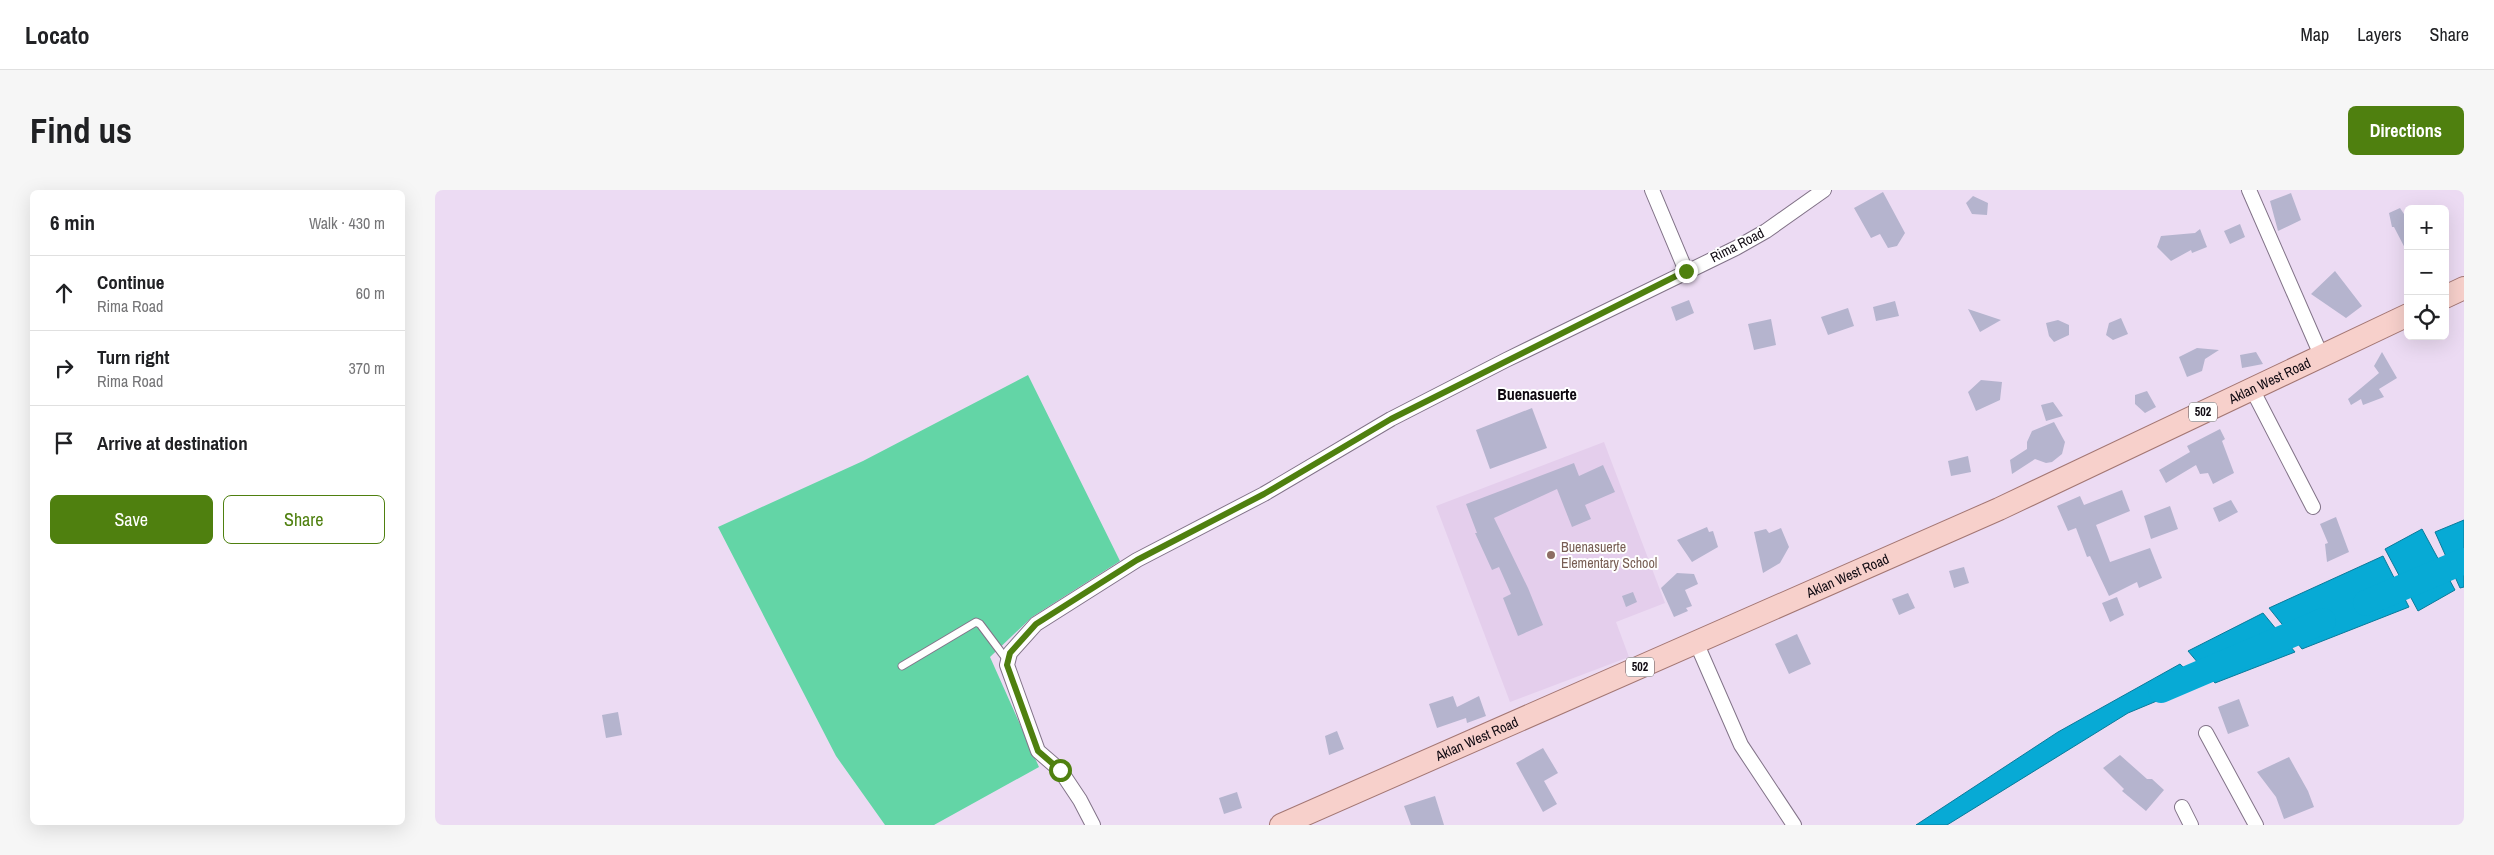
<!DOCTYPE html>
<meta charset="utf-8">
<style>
body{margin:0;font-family:"Archivo Narrow",sans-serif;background:#f6f6f6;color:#202124}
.controls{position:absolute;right:15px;top:15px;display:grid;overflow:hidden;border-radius:8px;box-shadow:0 5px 20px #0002}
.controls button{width:45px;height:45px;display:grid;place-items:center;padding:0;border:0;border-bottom:1px solid #e0e0e0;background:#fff;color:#202124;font:25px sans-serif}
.stop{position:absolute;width:15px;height:15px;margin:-11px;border:4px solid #4f800f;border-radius:50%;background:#fff}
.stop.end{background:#4f800f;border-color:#fff;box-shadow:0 1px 5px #0008}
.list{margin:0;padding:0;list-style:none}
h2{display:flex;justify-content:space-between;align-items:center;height:65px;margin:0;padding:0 20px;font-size:21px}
h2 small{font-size:16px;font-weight:400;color:#757577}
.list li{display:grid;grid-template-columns:32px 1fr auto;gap:15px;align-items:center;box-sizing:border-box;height:75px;padding:0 20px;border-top:1px solid #e0e0e0}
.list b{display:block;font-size:19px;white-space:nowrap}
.list p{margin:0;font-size:16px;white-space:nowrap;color:#757577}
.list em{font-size:16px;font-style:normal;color:#757577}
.actions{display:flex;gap:10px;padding:15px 20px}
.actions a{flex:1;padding:11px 0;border:1px solid #4f800f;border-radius:8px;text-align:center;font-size:18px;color:#4f800f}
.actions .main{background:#4f800f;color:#fff}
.icon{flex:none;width:28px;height:28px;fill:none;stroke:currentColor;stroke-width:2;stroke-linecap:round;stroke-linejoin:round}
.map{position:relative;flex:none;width:2029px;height:635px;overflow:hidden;border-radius:8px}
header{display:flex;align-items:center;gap:30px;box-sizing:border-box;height:70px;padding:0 25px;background:#fff;border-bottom:1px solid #e0e0e0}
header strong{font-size:24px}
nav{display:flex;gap:28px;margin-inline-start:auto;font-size:18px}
.intro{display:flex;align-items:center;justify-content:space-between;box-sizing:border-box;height:120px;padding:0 30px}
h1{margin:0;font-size:35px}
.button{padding:12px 22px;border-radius:8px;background:#4f800f;color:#fff;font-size:18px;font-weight:700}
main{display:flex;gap:30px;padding:0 30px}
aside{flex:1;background:#fff;border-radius:8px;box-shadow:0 5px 20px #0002}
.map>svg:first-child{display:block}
.built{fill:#e4ceec}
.green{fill:#63d5a6}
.water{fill:#07aad5;stroke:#097a9a}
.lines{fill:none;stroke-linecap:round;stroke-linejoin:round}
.river{stroke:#07aad5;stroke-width:26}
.building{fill:#b5b4ce}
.service-casing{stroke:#827388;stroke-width:9}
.minor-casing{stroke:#827388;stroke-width:16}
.primary-casing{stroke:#a37673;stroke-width:24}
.service{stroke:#fff;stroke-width:7}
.minor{stroke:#fff;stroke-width:14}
.primary{stroke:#f7d0cb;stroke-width:22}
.route{stroke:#4f800f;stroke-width:6}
.education-dot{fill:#8d6e63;stroke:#fff;stroke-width:2}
.labels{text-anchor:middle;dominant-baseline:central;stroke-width:4;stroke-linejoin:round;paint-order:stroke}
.shield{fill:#fff;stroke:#575358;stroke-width:1}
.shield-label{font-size:12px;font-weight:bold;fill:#0f0911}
.street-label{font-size:14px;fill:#0f0911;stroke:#fff}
.education-label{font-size:14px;fill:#785e54;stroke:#fff;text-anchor:start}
.quarter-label{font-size:16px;font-weight:bold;fill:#0f0911;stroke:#fff}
</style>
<header>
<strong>Locato</strong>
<nav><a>Map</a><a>Layers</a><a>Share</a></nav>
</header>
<div class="intro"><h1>Find us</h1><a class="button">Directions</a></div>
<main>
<aside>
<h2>6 min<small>Walk · 430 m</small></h2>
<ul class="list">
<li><svg class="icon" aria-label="ahead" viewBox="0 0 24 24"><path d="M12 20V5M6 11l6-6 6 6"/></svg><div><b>Continue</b><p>Rima Road</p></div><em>60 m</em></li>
<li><svg class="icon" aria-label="right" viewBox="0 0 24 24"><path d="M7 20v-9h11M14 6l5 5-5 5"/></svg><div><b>Turn right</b><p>Rima Road</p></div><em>370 m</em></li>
<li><svg class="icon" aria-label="arrive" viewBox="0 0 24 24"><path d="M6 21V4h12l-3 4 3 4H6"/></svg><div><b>Arrive at destination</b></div></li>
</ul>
<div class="actions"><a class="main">Save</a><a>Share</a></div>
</aside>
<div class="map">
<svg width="2029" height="635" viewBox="0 0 2029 635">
<rect width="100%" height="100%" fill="#ecdbf3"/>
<path class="built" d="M1169,252L1230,413L1181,432L1194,467L1075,512L1001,316Z"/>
<path class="green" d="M593,185L685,371L597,427L555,467L604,577L499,635H450L401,566L283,337L428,271Z"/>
<path class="water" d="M2029,330V397L2025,398L2000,342Z
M1987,339L2020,400L1983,421L1950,359Z
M1948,366L1974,417L1867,459L1834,418Z
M1828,423L1860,462L1780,493L1753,461Z
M1745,474L1765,493L1693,523L1512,635H1481L1623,542Z"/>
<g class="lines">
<path class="river" d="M1931,413L2029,371
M1726,500L1888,431"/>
</g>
<path class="building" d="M1448,2L1470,43L1462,56L1453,58L1445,44L1436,48L1419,18Z
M1856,3L1866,30L1843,41L1835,11Z
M1538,6L1553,13L1552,25L1537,24L1531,13Z
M1965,18L1973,30V64L1959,37H1957L1954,23Z
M1805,34L1810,47L1795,54L1789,41Z
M1765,39L1772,57L1757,63L1756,60L1736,71L1722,57L1726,46L1760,43Z
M1900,81L1927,116L1911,128L1876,104Z
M1254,110L1259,123L1241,131L1236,117Z
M1460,111L1464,126L1441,131L1438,117Z
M1413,118L1419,136L1393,145L1386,127Z
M1533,119L1566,130L1545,142Z
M1686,128L1693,144L1678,150L1671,145L1674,133Z
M1336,129L1341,155L1319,160L1313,134Z
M1623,130L1634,135V145L1619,152L1614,146L1611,133Z
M1762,158L1784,160L1770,169L1767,181L1752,187L1744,167Z
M1821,162L1828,174L1807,178L1805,165Z
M1947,162L1962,188L1944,199L1949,207L1928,215L1926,209L1916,215L1913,209L1944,183L1939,176Z
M1546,190L1567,192L1565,210L1541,221L1533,202Z
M1712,201L1721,217L1710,223L1700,214V205Z
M1618,212L1628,226L1611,231L1606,215Z
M1097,218L1112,258L1055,279L1041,240Z
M1619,232L1630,252L1627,264L1617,272L1611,273L1600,269L1577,284L1575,270L1592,259V252L1597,241Z
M1785,239L1790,249L1787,251L1799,283L1778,294L1773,283L1765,284L1761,275L1731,293L1724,280L1755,262L1752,256Z
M1533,266L1536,282L1516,286L1513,271Z
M1139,273L1144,286L1168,275L1180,302L1150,315L1156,329L1137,337L1122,299L1059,328L1093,398L1108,435L1083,446L1068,408L1076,404L1064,377L1057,380L1040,343H1042L1031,314Z
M1687,300L1695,321L1661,335L1675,372L1715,358L1727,388L1704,398L1702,392L1674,406L1655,366L1652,367L1641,338L1633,341L1622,316L1645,306L1649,315Z
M1796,310L1803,322L1784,332L1778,318Z
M1735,316L1743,339L1716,349L1709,326Z
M1901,327L1914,362L1892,372L1890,354L1893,353L1885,334Z
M1272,337L1274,342L1278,341L1283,357L1257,372L1242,350Z
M1346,338L1354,357L1345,373L1328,383L1319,342L1331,339L1334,343Z
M1529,377L1534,393L1519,398L1514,381Z
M1242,383L1259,384L1263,394L1250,400L1257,416L1251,418L1253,421L1239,427L1226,398Z
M1198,402L1202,412L1191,417L1187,406Z
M1473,403L1480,418L1464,425L1457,409Z
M1682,407L1689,425L1675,432L1667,413Z
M1362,444L1376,474L1354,484L1340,454Z
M1018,506L1022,517L1044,506L1051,526L1032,533L1031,528L1002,538L994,514Z
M1804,509L1814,536L1793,544L1783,517Z
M183,522L187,545L171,548L167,525Z
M902,541L909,559L894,565L890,546Z
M1108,558L1123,583L1109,591L1122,614L1108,622L1081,573Z
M1685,565L1712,589H1717L1729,600L1711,621L1687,601L1689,599L1668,578Z
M1854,567L1873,601L1879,617L1849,629L1841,607L1822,582Z
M802,602L807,618L789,624L784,608Z
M1000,606L1009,635H976L969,616Z"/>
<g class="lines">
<g class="service-casing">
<path id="service" d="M467,476L541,432L545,434L572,470"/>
</g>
<g class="minor-casing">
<path id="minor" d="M1217,0L1251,81
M1814,0L1886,165
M1817,199L1878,317
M1261,452L1306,555L1359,635
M1771,543L1821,635
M1747,617L1756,635
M658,635L645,610L625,580L603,561L572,475L575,463L601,434L702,370L829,304L956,229L1071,170L1301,58L1331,41L1389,0"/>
</g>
<g class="primary-casing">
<g id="primary">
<path d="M2010,107L2029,98"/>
<path id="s1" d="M846,635L1564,319L1973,125"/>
</g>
</g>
<use href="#service" class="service"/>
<use href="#minor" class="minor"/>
<use href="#primary" class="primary"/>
</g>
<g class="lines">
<path class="route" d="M625,580L603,561L572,475L575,463L601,434L702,370L829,304L956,229L1251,81"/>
</g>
<circle class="education-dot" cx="1116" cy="365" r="5"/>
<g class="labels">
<g class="shield">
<rect x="1754" y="212.5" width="28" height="19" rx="4"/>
<rect x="1191" y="467.5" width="28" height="19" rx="4"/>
</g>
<g class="shield-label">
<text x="1768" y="222">502</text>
<text x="1205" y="477">502</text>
</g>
<g class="street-label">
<text transform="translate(1302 55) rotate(-27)">Rima Road</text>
<text stroke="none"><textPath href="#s1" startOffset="1084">Aklan West Road</textPath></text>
<text stroke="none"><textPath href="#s1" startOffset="619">Aklan West Road</textPath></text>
<text stroke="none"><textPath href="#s1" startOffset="214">Aklan West Road</textPath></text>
</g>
<g class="education-label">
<text x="1126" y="357">Buenasuerte<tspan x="1126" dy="16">Elementary School</tspan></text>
</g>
<g class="quarter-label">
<text x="1102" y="204">Buenasuerte</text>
</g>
</g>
</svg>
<div class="controls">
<button>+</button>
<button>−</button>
<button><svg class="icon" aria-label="locate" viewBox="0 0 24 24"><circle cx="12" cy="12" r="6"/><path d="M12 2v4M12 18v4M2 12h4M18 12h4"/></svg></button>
</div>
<div class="stop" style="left:625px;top:580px"></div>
<div class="stop end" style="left:1251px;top:81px"></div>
</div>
</main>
